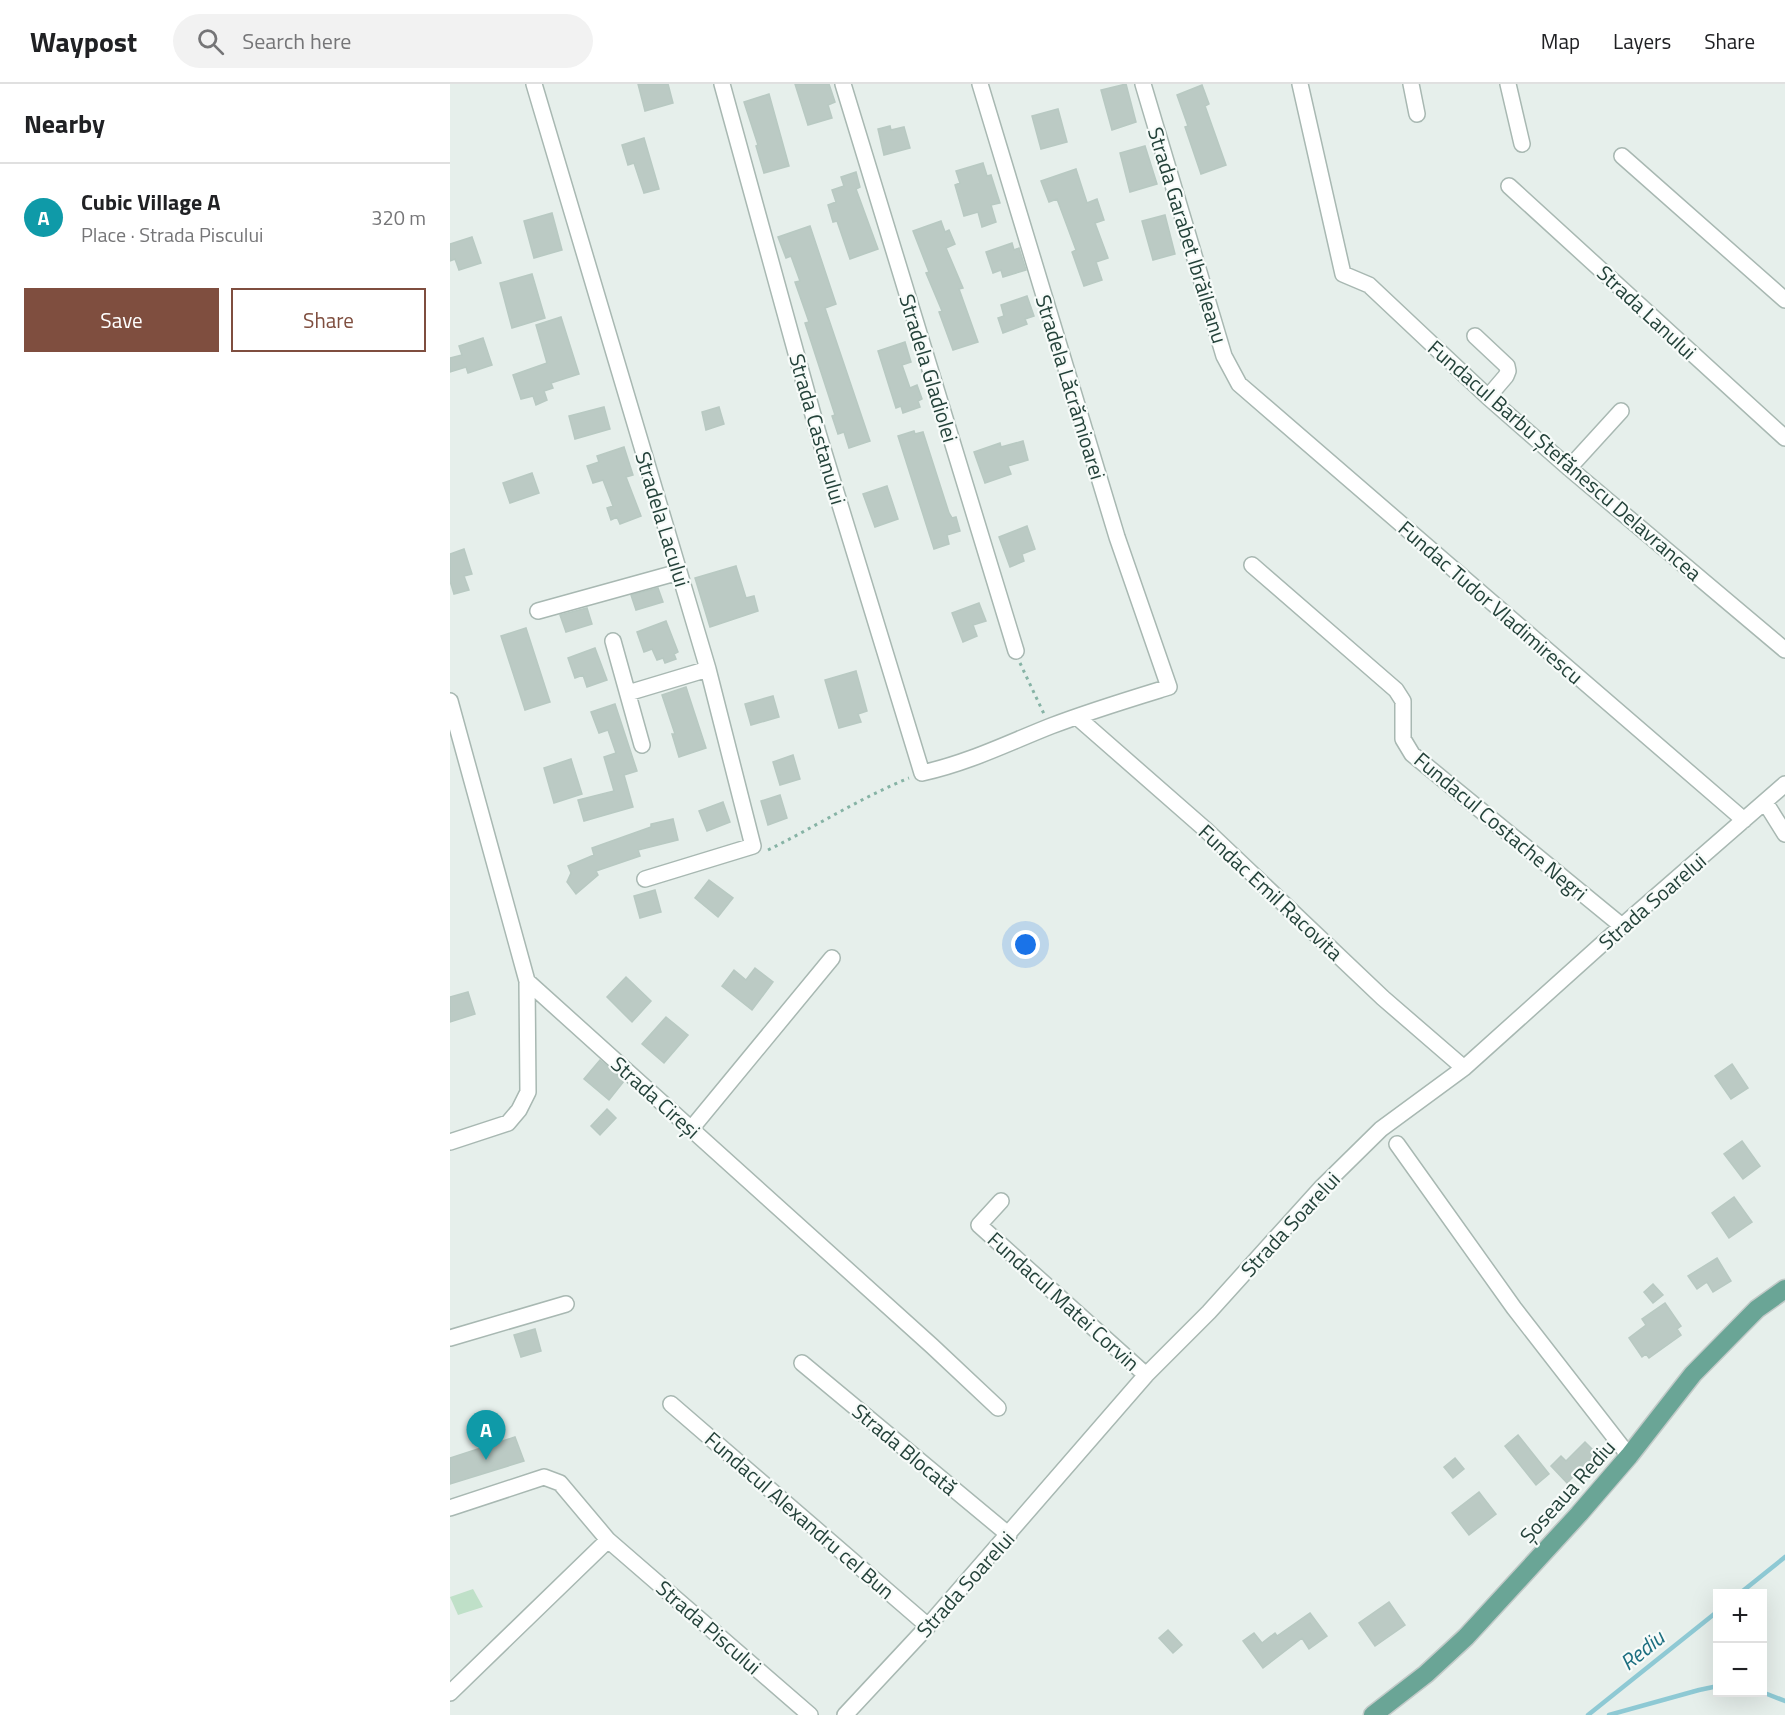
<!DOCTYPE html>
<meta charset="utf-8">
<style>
body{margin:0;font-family:"Titillium Web",sans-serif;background:#f2f2f2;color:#202124}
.controls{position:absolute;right:18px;bottom:18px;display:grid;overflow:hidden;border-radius:0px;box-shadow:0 6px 24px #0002}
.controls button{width:54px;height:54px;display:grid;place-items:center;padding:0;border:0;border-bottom:2px solid #e0e0e0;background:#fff;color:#202124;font:30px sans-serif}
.you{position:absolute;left:576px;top:861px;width:21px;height:21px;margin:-15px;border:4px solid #fff;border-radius:50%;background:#1a73e8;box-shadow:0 0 0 9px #1a73e833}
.badge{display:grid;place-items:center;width:39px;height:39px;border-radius:50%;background:#7f4e3f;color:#fff;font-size:20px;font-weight:700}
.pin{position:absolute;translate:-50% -50px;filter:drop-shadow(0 2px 3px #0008)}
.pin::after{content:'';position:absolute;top:32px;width:21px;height:18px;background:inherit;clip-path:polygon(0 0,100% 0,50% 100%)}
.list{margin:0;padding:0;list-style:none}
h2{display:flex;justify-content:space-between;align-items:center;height:78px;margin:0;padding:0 24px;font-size:26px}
h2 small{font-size:20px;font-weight:400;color:#757577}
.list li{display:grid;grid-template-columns:39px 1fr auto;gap:18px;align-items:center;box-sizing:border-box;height:108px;padding:0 24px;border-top:2px solid #e0e0e0}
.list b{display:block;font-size:22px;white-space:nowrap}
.list p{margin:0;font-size:20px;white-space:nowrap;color:#757577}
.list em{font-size:20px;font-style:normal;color:#757577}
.actions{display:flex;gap:12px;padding:18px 24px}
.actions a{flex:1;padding:14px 0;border:2px solid #7f4e3f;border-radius:0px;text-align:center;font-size:21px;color:#7f4e3f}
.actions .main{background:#7f4e3f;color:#fff}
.icon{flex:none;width:33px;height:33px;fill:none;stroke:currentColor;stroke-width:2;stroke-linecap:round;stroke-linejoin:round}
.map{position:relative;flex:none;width:1335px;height:1631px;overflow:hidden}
header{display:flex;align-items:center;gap:36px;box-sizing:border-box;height:84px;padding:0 30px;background:#fff;border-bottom:2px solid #e0e0e0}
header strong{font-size:28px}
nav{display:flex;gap:33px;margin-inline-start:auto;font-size:21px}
.search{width:420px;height:54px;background:#f2f2f2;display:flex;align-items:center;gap:15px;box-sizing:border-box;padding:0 21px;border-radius:33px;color:#757577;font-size:22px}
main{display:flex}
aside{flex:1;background:#fff}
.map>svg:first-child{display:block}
.green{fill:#bfe0c8}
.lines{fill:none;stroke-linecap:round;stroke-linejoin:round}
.stream{stroke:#8ec9d4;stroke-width:4.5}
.building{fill:#bbcac4;stroke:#b8c9c2;stroke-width:1.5}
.minor-casing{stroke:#a8b8b2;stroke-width:18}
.major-casing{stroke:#c2cac8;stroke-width:21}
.path{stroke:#86b3a5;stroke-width:3;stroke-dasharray:3 4.5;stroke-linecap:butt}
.minor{stroke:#fff;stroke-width:15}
.major{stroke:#6aa596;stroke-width:18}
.labels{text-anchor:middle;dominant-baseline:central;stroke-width:4.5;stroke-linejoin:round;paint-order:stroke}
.street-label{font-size:21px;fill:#24423a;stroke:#f7fbf9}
.water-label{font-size:22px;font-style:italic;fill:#1c6f80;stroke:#f7fbf9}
</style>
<header>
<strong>Waypost</strong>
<div class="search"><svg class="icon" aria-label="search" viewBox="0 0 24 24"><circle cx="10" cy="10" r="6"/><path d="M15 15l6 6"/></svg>Search here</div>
<nav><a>Map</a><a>Layers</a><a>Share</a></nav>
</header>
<main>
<aside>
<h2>Nearby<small></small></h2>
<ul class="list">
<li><span class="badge" style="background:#0f9aa8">A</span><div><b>Cubic Village A</b><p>Place · Strada Piscului</p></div><em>320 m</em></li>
</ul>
<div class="actions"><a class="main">Save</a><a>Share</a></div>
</aside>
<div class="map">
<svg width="1335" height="1631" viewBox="0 0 1335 1631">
<rect width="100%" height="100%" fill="#e6efeb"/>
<path class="green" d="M23,1505L33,1523L8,1531L0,1513Z"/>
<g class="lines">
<path class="stream" d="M1289,1510L1335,1473
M1312,1608L1335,1617
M1138,1631L1268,1527
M1159,1631L1249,1606L1268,1602"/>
</g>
<path class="building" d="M188,0H218L223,19L195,27Z
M345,0H379L385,18L378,21L382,34L358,41Z
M676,0L686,38L662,46L651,6Z
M752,1L759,20L755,22L776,81L751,90L735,43L738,42L727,11Z
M319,10L339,82L314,89L306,62L308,61L294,18Z
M608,25L617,58L591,65L582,32Z
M440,42L441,46L454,43L460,64L434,71L428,45Z
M194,54L209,105L194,109L184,79L178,81L172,61Z
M695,62L707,100L680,108L670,69Z
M533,79L537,92L541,91L550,119L541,121L546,138L532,143L528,128L514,132L505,101L510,99L506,87Z
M626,85L637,119L647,115L654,136L645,139L658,174L646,178L652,196L634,202L622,168L626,166L607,115L599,118L591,97Z
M406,88L410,103L406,105L428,165L400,175L387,137L383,138L378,121L386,118L382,106L394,102L391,93Z
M102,129L112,166L84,174L74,137Z
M715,131L725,170L703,176L692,137Z
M491,137L495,148L499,146L505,160L496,164L513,204L509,205L528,258L503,266L489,228L492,227L476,189L479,188L463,147Z
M360,142L386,220L375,224L420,357L399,364L394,348L388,350L382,332L385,331L355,239L359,238L345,198L350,197L341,172L336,174L328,153Z
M22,153L31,179L9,186L5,175L0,177V160Z
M562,159L564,166L569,164L576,186L553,193L551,186L543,189L536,168Z
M82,190L95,234L62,244L50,199Z
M577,212L584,232L575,235L577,240L553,249L548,234L554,232L551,221Z
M111,233L129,290L101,299L103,304L94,307L97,316L86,321L83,312L71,315L63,291L97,279L86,241Z
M33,254L42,281L18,289L16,283L0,288V274L12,271L9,262Z
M455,258L461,278L452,281L460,304L467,301L472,315L468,317L470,323L453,329L451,322L446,324L428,267Z
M154,323L160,345L125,355L119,332Z
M269,323L274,340L256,346L252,328Z
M464,347L465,350L473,348L499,429L502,434L506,433L510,447L497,451L499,460L484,465L448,352Z
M573,357L578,376L558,382L561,390L535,399L524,368L550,359L551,363Z
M174,363L183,391L176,393L191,432L170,440L167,433L161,436L157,424L163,422L153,396L143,399L137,382L149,378L147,372Z
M82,389L89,409L60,419L53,399Z
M437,402L448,435L425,443L413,410Z
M577,442L585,465L572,470L574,477L560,483L549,453Z
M14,465L22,490L14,492L19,506L4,510L0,497V470Z
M286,482L296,514L304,512L308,527L260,543L245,494Z
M208,504L213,518L186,526L181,511Z
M529,519L536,537L523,541L527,552L513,558L502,529Z
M137,524L142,540L116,548L110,531Z
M216,537L228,568L224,570L226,575L215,579L213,574L207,576L202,565L194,568L187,548Z
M76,544L100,618L75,626L51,552Z
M145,564L157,596L137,603L133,591L125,594L118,574Z
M406,587L417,627L408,630L411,638L389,644L375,596Z
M236,603L256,664L229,673L222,650H225L212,611Z
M323,612L329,633L301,641L295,620Z
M165,620L187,687L174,691L183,723L134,737L128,716L164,707L154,673L166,669L158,646L149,649L141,628Z
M343,671L350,695L330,701L323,678Z
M121,675L132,710L104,719L94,684Z
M330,711L337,734L318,741L311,717Z
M273,718L280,738L257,747L249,727Z
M223,735L228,756L188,766L190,772L146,787L148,791L126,810L117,798L121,789L118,782L144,771L142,764L201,743V740Z
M259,796L283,814L268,833L245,814Z
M205,806L211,828L190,834L184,812Z
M305,884L323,898L302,926L272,902L284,886L296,896Z
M176,893L201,917L182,938L157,913Z
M18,908L25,930L0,938V913Z
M216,933L238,951L214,979L192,960Z
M150,976L174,997L159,1016L134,995Z
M1282,980L1298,1004L1281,1015L1265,992Z
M157,1025L166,1034L150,1051L141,1042Z
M1292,1057L1310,1082L1293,1095L1274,1070Z
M1284,1113L1302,1138L1279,1154L1262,1129Z
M1267,1174L1281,1197L1263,1208L1257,1198L1247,1205L1238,1192Z
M1203,1200L1213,1211L1203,1219L1194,1208Z
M1215,1219L1231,1242L1227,1245L1231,1251L1199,1274L1196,1270L1192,1273L1179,1254L1196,1241L1192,1235Z
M85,1245L91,1267L71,1273L64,1251Z
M1068,1351L1099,1390L1086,1401L1055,1362Z
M65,1353L74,1377L0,1400V1374Z
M1135,1358L1148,1371L1137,1382L1135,1381L1117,1399L1101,1382L1111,1372L1116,1377Z
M1005,1374L1014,1385L1003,1394L994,1383Z
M1029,1408L1046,1430L1019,1451L1002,1429Z
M939,1518L955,1541L925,1562L909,1539Z
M860,1529L877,1552L859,1565L852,1554L813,1584L793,1557L804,1549L812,1559L825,1549L827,1552Z
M718,1546L732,1561L723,1569L709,1554Z"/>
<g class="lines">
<g class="minor-casing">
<path id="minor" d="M84,0L258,585L303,762L195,795
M272,0L368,349L472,689C518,679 558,659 601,642C640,627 680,615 719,603L667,453L530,0
M393,0L566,567
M693,0L774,272L789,300L1294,736
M850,0L893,190L919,201L1038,313L1119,384L1335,566
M961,0L967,30
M1058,0L1072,60
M1172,72L1335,216
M1059,102L1335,354
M1025,252L1057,282L1058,287L1056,292L1038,313
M1119,384L1171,327
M802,481L946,606L953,617V655L962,670L1172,842
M88,527L229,488
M163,557L192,661
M178,609L258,585
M0,617L77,897L482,1262L548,1324
M627,633L756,746L933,914L1014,984
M1315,718L1335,750
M241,1045L382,874
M0,1058L58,1039L69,1026L78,1008L77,897
M947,1060L1064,1224L1179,1372
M551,1117L529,1141L696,1291
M0,1254L116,1220
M352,1279L559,1451
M221,1320L478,1542
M0,1424L94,1393L110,1399L158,1456L0,1609
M158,1456L360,1631
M395,1631L478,1542L696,1291L759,1228L871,1104L931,1045L1014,984L1172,842L1335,700"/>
</g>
<g class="major-casing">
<path id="major" d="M923,1631L976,1590L1016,1553L1129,1430L1179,1372L1243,1290L1307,1225L1335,1205"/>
</g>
<path class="path" d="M570,579L594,630
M318,766C365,743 410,714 459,694"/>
<use href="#minor" class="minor"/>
<use href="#major" class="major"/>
</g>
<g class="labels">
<g class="street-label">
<text transform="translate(738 151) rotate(73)">Strada Garabet Ibrăileanu</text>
<text transform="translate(1197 228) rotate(43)">Strada Lanului</text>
<text transform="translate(479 284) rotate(73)">Stradela Gladiolei</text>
<text transform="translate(621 303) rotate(73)">Stradela Lăcrămioarei</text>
<text transform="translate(368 345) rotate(74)">Strada Castanului</text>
<text transform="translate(1115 376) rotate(41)">Fundacul Barbu Ștefănescu Delavrancea</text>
<text transform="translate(213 435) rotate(73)">Stradela Lacului</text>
<text transform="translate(1041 518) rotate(41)">Fundac Tudor Vladimirescu</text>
<text transform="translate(1051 742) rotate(40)">Fundacul Costache Negri</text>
<text transform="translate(821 808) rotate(43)">Fundac Emil Racovita</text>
<text transform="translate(1202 817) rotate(-41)">Strada Soarelui</text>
<text transform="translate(206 1013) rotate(42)">Strada Cireși</text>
<text transform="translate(840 1140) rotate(-47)">Strada Soarelui</text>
<text transform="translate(614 1217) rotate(42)">Fundacul Matei Corvin</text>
<text transform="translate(455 1365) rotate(40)">Strada Blocată</text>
<text transform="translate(1117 1407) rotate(-48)">Șoseaua Rediu</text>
<text transform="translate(350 1431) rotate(41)">Fundacul Alexandru cel Bun</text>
<text transform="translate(515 1500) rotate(-48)">Strada Soarelui</text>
<text transform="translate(259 1543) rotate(41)">Strada Piscului</text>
</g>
<g class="water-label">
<text transform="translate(1192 1566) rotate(-39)">Rediu</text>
</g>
</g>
</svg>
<div class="controls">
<button>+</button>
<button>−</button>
</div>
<div class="you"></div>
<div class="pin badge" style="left:36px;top:1376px;background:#0f9aa8">A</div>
</div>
</main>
